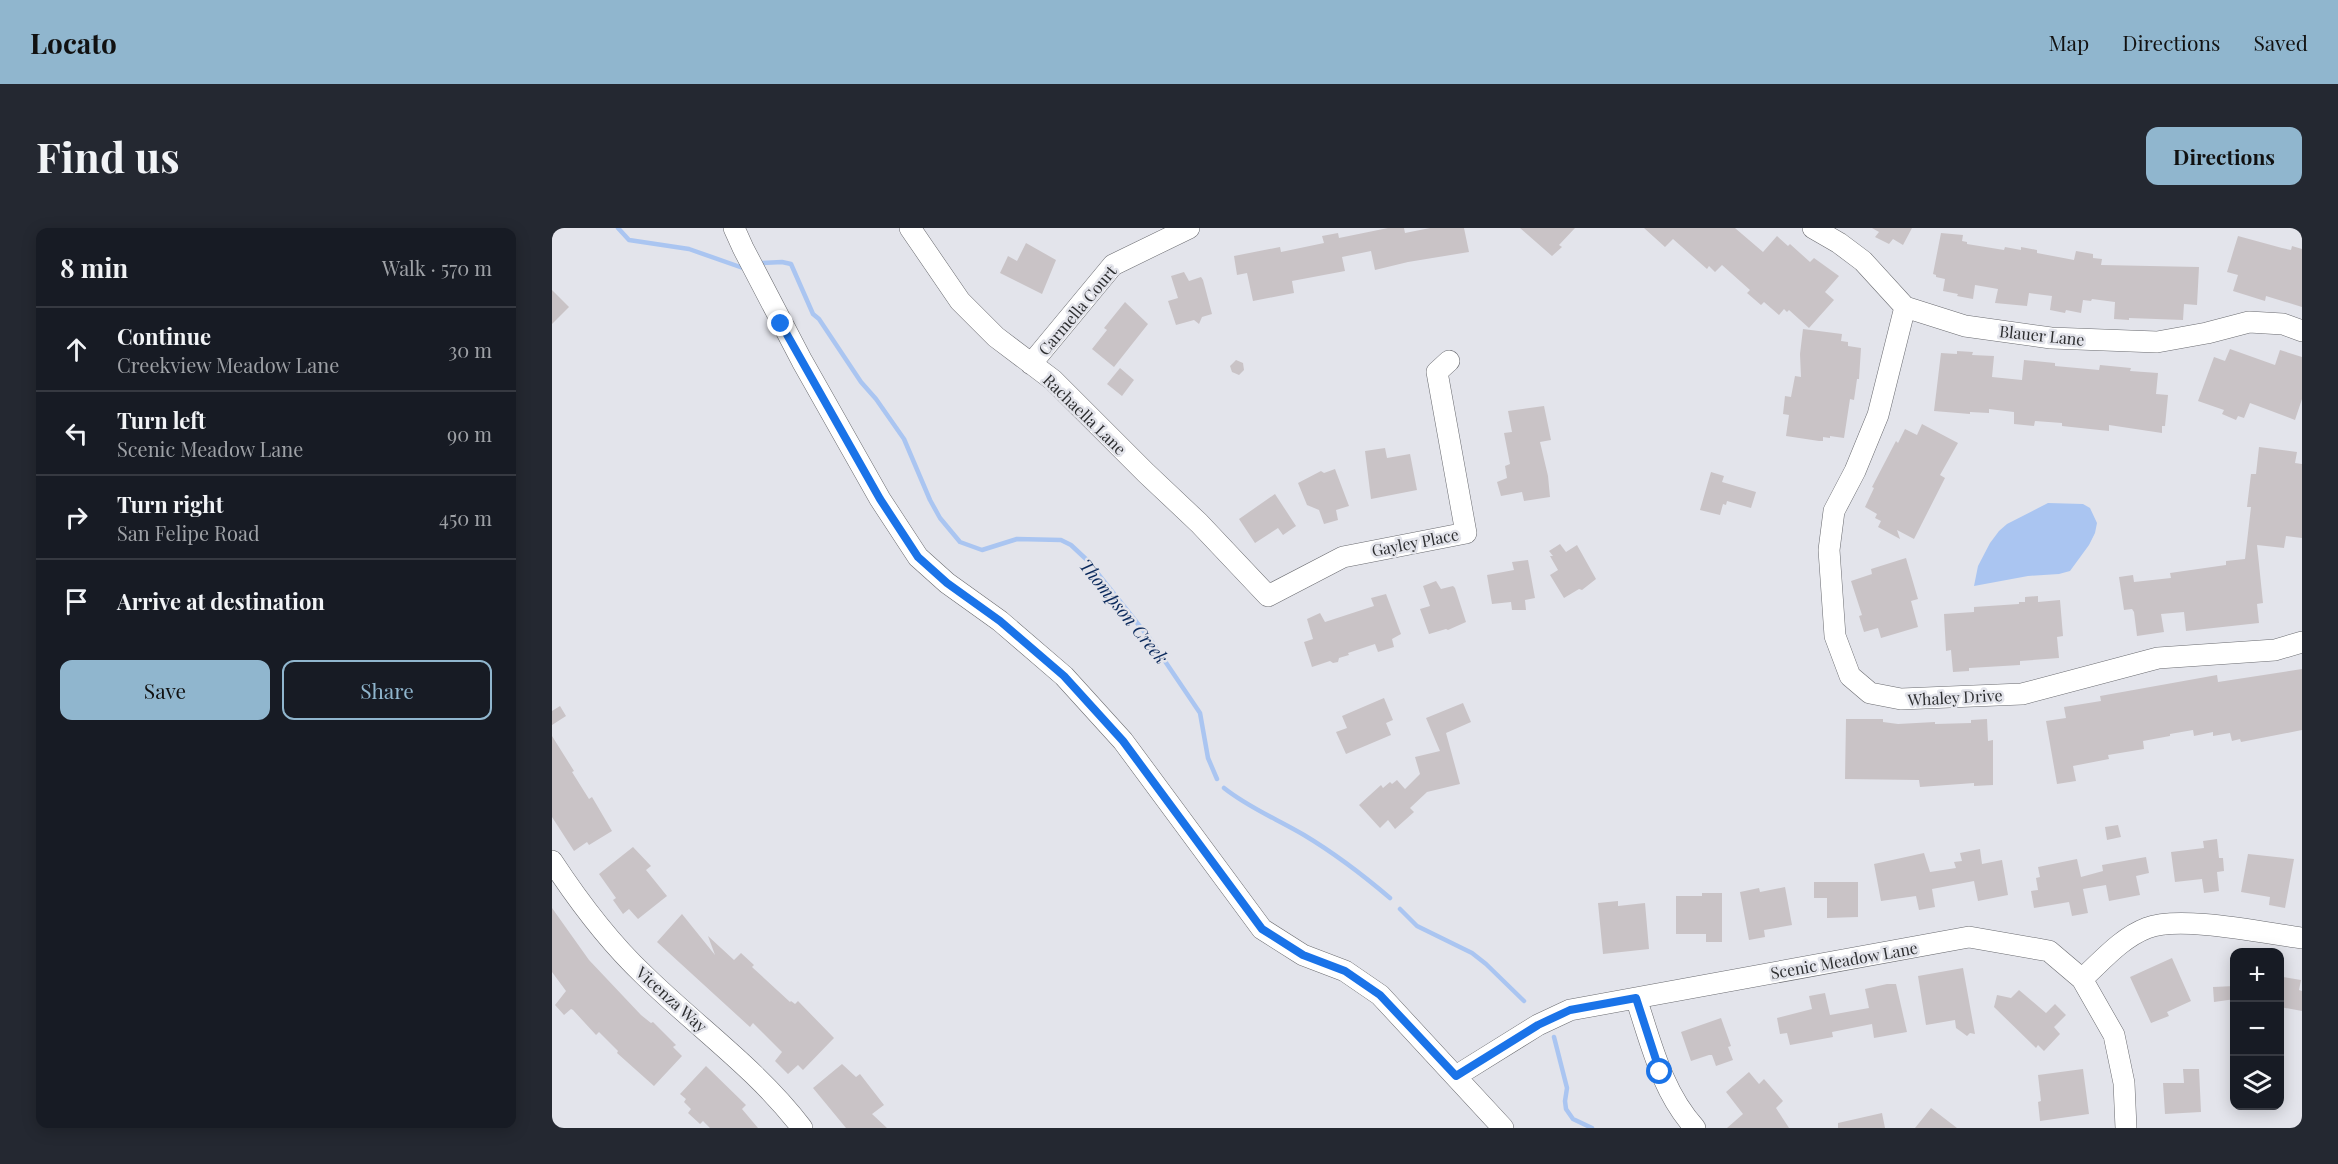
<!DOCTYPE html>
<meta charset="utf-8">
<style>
body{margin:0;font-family:"Playfair Display",serif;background:#242831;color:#f1f3f6}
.controls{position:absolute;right:18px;bottom:18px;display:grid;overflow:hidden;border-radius:12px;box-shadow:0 3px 15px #0003}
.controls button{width:54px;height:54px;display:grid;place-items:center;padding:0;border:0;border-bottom:2px solid #363941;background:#171b24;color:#f1f3f6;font:30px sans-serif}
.stop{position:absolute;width:18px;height:18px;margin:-14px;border:4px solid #1a73e8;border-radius:50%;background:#fff}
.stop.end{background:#1a73e8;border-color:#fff;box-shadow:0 2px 6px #0008}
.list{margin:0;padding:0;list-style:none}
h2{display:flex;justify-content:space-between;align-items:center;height:78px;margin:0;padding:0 24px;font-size:26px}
h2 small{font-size:20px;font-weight:400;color:#9ea1a6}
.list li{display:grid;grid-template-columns:39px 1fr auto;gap:18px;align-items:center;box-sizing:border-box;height:84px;padding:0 24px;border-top:2px solid #363941}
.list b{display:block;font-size:22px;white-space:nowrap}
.list p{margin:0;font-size:20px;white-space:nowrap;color:#9ea1a6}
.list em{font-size:20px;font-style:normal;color:#9ea1a6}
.actions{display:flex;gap:12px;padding:18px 24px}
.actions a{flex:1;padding:14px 0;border:2px solid #90b6ce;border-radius:12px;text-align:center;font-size:21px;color:#90b6ce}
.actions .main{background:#90b6ce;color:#111}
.icon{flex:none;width:33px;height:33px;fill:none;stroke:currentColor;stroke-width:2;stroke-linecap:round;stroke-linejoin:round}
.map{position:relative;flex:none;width:1750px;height:900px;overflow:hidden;border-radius:12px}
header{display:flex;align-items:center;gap:36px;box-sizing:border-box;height:84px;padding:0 30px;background:#90b6ce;color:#111}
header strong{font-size:28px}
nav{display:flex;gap:33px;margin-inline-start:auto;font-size:21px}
.intro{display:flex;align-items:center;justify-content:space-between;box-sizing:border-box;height:144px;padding:0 36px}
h1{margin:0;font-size:42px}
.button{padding:15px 27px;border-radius:12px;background:#90b6ce;color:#111;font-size:21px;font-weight:700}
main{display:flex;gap:36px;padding:0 36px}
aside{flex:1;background:#171b24;border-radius:12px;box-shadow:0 3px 15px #0003}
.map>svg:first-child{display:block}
.water{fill:#aac5f1}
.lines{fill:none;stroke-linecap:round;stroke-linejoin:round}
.stream{stroke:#aac5f1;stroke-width:4.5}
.building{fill:#c9c3c6}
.minor-casing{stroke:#6a6b70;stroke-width:22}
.minor{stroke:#fff;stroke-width:21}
.route{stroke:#1a73e8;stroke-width:8}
.labels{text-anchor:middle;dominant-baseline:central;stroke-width:5;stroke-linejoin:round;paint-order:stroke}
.street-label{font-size:16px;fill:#2d2e30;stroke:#e3e4eb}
.water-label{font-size:18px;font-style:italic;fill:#09285b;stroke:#e3e4eb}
</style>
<header>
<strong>Locato</strong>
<nav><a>Map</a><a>Directions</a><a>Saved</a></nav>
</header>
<div class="intro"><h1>Find us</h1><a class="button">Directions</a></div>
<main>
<aside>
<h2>8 min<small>Walk · 570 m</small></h2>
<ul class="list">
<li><svg class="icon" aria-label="ahead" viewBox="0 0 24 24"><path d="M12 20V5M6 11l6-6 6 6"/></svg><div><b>Continue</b><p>Creekview Meadow Lane</p></div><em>30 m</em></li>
<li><svg class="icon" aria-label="left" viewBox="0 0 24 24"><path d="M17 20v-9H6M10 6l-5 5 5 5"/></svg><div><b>Turn left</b><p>Scenic Meadow Lane</p></div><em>90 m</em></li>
<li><svg class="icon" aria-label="right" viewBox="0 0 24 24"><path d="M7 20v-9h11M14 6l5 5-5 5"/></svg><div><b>Turn right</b><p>San Felipe Road</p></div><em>450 m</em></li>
<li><svg class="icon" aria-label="arrive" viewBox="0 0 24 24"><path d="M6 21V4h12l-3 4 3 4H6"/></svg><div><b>Arrive at destination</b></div></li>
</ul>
<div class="actions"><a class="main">Save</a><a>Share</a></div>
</aside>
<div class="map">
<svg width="1750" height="900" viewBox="0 0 1750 900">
<rect width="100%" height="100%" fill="#e3e4eb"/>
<path class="water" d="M1496,275L1531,276L1538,280L1545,295L1543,305L1537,317L1518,343L1507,346L1476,348L1422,358L1426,338L1438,315L1447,303L1455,296Z"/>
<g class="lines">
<path class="stream" d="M66,0L77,12L137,21L191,40
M209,35L230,34L239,36L261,86L267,91L309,154L324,171L352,211L378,272L388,290L408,314L430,322L465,311L509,312L519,317L535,332L598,411L648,485L656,530L665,551
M672,560C697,580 725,591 752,607C782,625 811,647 838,670
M848,681L865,698L920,725L934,736L972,773
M1002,809L1015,860L1013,873L1014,881L1021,891L1040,900"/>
</g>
<path class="building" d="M836,0H852L853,5L878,0H912L917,24L856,34L823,42L819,23L790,29L793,43L740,53L742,65L701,73L695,45L685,47L682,28L728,19L729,24L772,15L770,8L786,5L787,10Z
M968,0H1023L1007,17L1010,19L1000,28Z
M1092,0H1183L1211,24L1225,8L1236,18L1238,16L1258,34L1262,30L1287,48L1273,64L1282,72L1257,100L1237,82L1235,84L1232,81L1227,87L1212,74L1209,77L1195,65L1198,62L1170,37L1163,44L1157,38L1155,41L1121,11L1113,19Z
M1320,0H1360L1351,17L1341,11L1337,16L1323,9L1327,4Z
M1389,5L1411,7L1410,13L1415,14V16L1452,22L1453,19L1469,22V19L1485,22V25L1522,32L1524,23L1541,26V30L1550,31L1549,37L1647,39L1645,77L1632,76L1631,92L1577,90V92L1562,91L1563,74L1540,71L1539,73L1531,72L1529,85L1514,82L1513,85L1498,82L1500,68L1477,65L1475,78L1443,75L1446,61L1423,57L1421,71L1405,68L1406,66L1391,63L1393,51L1384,49V47L1381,46Z
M1686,8L1730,20L1739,22L1740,18L1750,21V79L1714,68L1713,73L1681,63L1686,47L1675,44Z
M474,15L504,32L490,66L448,45L456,28L465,33Z
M632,44L637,53L649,49L651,52L660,86L650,89L647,96L642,92L624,97L616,73L626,70L619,48Z
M0,62L17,79L0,96Z
M573,74L596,96L562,139L540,121L555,102L552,100Z
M1251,101L1290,106L1289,113L1296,114V118L1309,120L1307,151H1305L1302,172L1298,171L1292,210L1278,208V210L1271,209V213H1267L1234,208L1237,187L1231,186L1233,168L1239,169L1243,148L1249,149L1248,126Z
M1678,121L1723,137L1728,122L1750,129V171L1743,192L1698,175L1692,190L1686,188L1684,192L1670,186L1672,182L1646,173L1662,129L1673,133Z
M1405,123L1421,124L1420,127L1442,128L1440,149L1470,152L1472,132L1503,135V138L1547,142L1548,137L1579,140L1578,143L1606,145L1604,166L1616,167L1613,198H1610V205L1557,197V203L1510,198V195L1483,193L1482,198L1462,196V184L1437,181V185L1418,184V186L1382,183L1389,125L1405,126Z
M684,132L691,135L692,142L687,147L680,144L678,138Z
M568,140L582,152L570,168L555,156Z
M992,178L999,212L988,214L996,248L998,269L972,273L970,264L949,268L945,254L955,250L953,238L958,236L952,205L960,204L956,183Z
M1370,196L1406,215L1388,247L1393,250L1362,311L1345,302L1348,311L1326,299L1329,293L1323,290L1325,286L1313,279L1322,260L1320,259L1344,213L1346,215L1353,201L1365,207Z
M1707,219L1745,224L1743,235L1750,236V310L1734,308L1732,320L1705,317L1711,375L1705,376L1707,395L1634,403L1632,384L1609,386L1612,404L1585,408L1582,384L1580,381L1572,382L1567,349L1581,347L1582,354L1619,350L1618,345L1674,337V333L1693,331L1699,279H1695L1699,246H1704Z
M833,220L835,230L858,226L865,262L819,271L813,223Z
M783,241L797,278L784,282L786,292L772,296L767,282L755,277L746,255L769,243L772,245Z
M1159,244L1172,248L1170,254L1204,264L1199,280L1175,273L1174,277L1171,276L1168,287L1148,282Z
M723,266L744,298L731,307L726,300L703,315L687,291Z
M1008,316L1014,324L1025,317L1044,351L1030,362L1027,361L1012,370L998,347L1006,342L998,328H1001L997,323Z
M1354,330L1366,371L1359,373L1366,399L1329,410L1326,400L1312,404L1307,388L1310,387L1299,353L1320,346L1319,341Z
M976,332L983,370L973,372L974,382H960L959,374L940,376L935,347L962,342L960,334Z
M884,353L889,361L901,358L903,360L914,394L896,402L894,401L877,406L868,381L878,378L871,358Z
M834,366L849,406L840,411L842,419L826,424L823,416L796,425L797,427L787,430L786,434L781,435L778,433L760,439L752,414L761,411L755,391L768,385L773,394L822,378L819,370Z
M1486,368V374L1508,372L1511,408L1505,409L1507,430L1468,433V437L1417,440V443L1401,444L1399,422L1394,423L1392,386L1422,384V379L1467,376V374H1473V369Z
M1750,441V502L1689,514L1688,511L1680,513L1678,505L1661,508V504L1642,508L1641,502L1618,506V508L1591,513L1592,521L1556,527L1557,531L1521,538L1524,553L1505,556L1494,493L1514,490L1512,479L1549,473L1548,468L1665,447L1666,454Z
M832,470L841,492L834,495L839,507L794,526L784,504L795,500L790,488Z
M911,475L919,494L894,505L908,556L875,564L858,580L862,584L843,601L836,592L828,600L807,577L829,557L831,560L838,554L840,556L845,552L853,561L868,546L863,529L888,523L874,490Z
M8,478L14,488L0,497V483Z
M1294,491H1331V494L1346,496L1383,494V496L1419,495V492L1435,491L1436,513L1441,512V557L1422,558V555L1368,559L1367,552L1293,551Z
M0,508L22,543L20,544L37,571L40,569L60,603L37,617L35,614L22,623L0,589Z
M1566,597L1569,609L1555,612L1553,599Z
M1665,611L1667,630H1671L1672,643L1665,644L1667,663L1652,665L1650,651L1623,654L1619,624L1652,620L1651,613Z
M81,619L99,638L94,642L115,668L86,691L77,681L71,686L61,672L64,670L47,646Z
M1428,621L1430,636L1450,632L1456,667L1426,673L1422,653L1380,661L1383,679L1367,682L1364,668L1329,673L1322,636L1372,625L1378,644L1404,640L1402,634L1410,633L1408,625Z
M1696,626L1742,631L1733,680L1717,677L1718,669L1689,664Z
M1594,629L1597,645L1584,648L1588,667L1557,673L1554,657L1531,661L1536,685L1520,688L1517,674L1482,680L1479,663L1486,662L1484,650L1488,649L1486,639L1525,631L1529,649L1551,643L1550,637Z
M1262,654H1306V689L1275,690V670H1262Z
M1233,659L1240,697L1212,702L1213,709L1197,712L1188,664L1207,660L1208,664Z
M1150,665H1170V714H1154V706H1124V668H1150Z
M1066,673V678L1093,675L1097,721L1051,726L1046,675Z
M0,680L37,732L89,787L99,795L101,794L124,817L121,819L130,828L102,858L65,825L66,823L47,804L44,807L21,782L19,781L12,787L3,777L14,763L0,744Z
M130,686L163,727L156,708L182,732L189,725L202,737L200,739L238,774L239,773L243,776L246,773L282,810L251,842L246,837L236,846L223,833L230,824L201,795L198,799L105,714Z
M1620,730L1639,773L1615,784L1617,788L1599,795L1578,749Z
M1411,740L1423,806L1418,805L1415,808L1404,800L1403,792L1374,797L1366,748Z
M1731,749L1749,752L1747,762L1750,763V783L1728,779Z
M1335,756H1344L1355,804L1322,810L1320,796L1280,804L1281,809L1238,817L1235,805L1228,806L1225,790L1260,781L1257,768L1273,765L1278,787L1317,780L1313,761Z
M1683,758V771L1662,774L1661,759Z
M1467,762L1494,785L1503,776L1514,787L1502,799L1508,806L1492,823L1486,817L1484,820L1442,779L1445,767L1459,770Z
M1169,790L1179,818L1176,819L1181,832L1164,838L1160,827H1157L1139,833L1129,804Z
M290,836L304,849L308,846L332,877L320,886L335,900H294L261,860Z
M154,838L194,877L190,881L206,900H158L151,893L148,896L136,885L139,881L132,874L134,871L128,866Z
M1531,841L1537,886L1488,893L1486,874L1489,873L1486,847Z
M1631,841H1647L1649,884L1613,886L1611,855H1632Z
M1197,844L1207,856L1212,851L1231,873L1224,880L1237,900H1175L1191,886L1174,864Z
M1379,880L1405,900H1363Z
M1330,885L1333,900H1286V895Z"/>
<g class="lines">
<g class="minor-casing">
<path id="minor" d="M182,0L191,20L250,133L328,271L366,329L395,355L448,393L512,448L571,513L710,701L751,727L793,743L828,767L951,900
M358,0L408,73L444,109L501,152L594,245L647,295L716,368L791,329L914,305L885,144L897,133
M1261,0L1287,15L1311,33L1353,79L1413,98L1499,110L1605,114L1655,105L1697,94L1731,96L1750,103
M1353,79L1326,187L1303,243L1282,283L1277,322L1283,408L1298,448L1318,465L1349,471L1470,466L1606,430L1723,422L1750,414
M479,136L561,37L637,0
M0,633C27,674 56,713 92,747C145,799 205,841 250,900
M1530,751C1550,733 1569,710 1595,700C1628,687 1712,705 1750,710
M1084,770C1099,815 1110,864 1143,900
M904,848L986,797L1018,782L1417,709L1497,723L1530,751L1562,807L1572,855L1574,900"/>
</g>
<use href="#minor" class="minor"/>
</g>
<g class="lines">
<path class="route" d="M229,96L328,271L366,329L395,355L448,393L512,448L571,513L710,701L751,727L793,743L828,767L904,848L986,797L1018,782L1084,770L1108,844"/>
</g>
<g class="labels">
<g class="street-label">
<text transform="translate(525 82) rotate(-50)">Carmella Court</text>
<text transform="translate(1490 107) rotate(6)">Blauer Lane</text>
<text transform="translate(533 186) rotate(44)">Rachaella Lane</text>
<text transform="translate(863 314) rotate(-11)">Gayley Place</text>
<text transform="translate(1403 469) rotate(-3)">Whaley Drive</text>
<text transform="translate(1292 732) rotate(-10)">Scenic Meadow Lane</text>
<text transform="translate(120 771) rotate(42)">Vicenza Way</text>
</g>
<g class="water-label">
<text transform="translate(572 383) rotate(51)">Thompson Creek</text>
</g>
</g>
</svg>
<div class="controls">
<button>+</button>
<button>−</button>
<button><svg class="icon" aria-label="layers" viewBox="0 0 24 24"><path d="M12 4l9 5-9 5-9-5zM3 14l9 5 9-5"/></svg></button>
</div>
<div class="stop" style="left:1108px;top:844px"></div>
<div class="stop end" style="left:229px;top:96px"></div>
</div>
</main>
